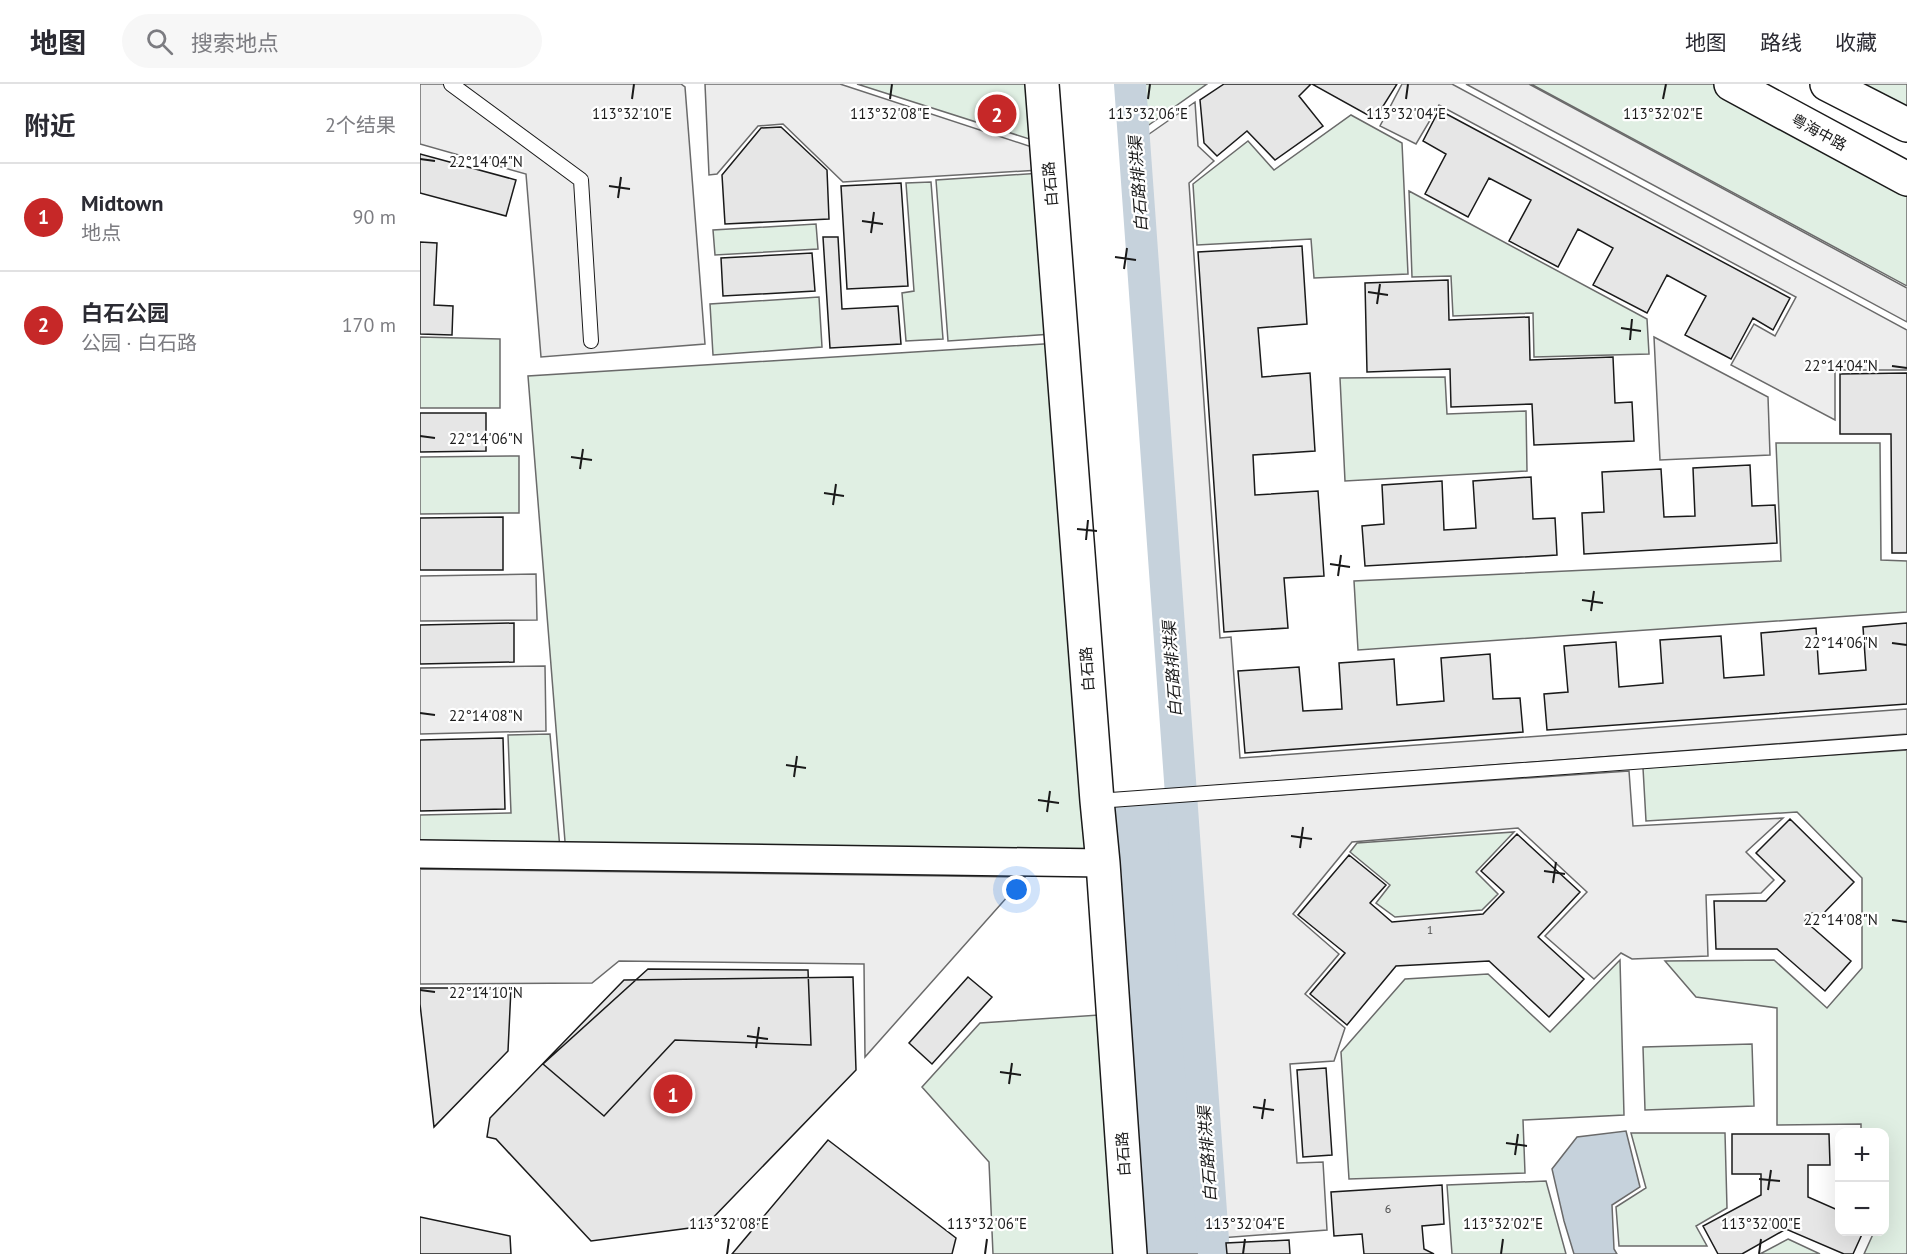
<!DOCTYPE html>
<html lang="zh">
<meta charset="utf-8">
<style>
body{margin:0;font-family:"PT Sans","Noto Sans SC",sans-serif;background:#f7f7f7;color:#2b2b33}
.controls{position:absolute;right:18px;bottom:18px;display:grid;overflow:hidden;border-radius:12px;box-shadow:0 6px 24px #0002}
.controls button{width:54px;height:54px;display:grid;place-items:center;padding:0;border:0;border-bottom:2px solid #e1e1e2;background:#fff;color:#2b2b33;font:30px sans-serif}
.you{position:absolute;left:597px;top:806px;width:21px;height:21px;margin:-15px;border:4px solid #fff;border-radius:50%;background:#1a73e8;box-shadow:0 0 0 9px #1a73e833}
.badge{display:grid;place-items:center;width:39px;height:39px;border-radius:50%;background:#c62828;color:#fff;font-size:20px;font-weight:700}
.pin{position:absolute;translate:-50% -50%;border:3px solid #fff;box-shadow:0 2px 6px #0006}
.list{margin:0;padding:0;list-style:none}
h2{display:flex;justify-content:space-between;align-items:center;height:78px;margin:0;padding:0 24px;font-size:26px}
h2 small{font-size:20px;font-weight:400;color:#7c7c81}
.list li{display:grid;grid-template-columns:39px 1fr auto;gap:18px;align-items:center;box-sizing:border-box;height:108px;padding:0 24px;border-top:2px solid #e1e1e2}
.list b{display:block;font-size:22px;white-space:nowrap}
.list p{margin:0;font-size:20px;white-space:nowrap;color:#7c7c81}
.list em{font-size:20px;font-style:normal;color:#7c7c81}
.icon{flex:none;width:33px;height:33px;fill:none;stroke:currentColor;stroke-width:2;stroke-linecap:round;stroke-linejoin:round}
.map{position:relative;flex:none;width:1487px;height:1170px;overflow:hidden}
header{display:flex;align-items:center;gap:36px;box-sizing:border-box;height:84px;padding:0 30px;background:#fff;border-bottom:2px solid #e1e1e2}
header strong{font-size:28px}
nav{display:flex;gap:33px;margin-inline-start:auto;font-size:21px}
.search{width:420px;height:54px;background:#f7f7f7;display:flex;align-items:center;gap:15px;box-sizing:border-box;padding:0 21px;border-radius:33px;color:#7c7c81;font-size:22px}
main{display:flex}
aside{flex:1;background:#fff}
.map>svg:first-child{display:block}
.green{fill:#e0efe3;stroke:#6a6a6a;stroke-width:1.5}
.parking{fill:#ededed;stroke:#6a6a6a;stroke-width:1.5}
.water{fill:#c6d2dc;stroke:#6a6a6a;stroke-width:1.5}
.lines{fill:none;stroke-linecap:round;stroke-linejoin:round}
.canal{stroke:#c6d2dc;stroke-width:32}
.building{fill:#e6e6e6;stroke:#1a1a1a;stroke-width:1.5}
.lane-casing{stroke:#1a1a1a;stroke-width:16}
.street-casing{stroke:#1a1a1a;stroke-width:30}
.secondary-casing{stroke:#1a1a1a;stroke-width:36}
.highway-casing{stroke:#1a1a1a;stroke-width:36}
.lane{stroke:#fff;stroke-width:14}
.street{stroke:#fff;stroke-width:27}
.secondary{stroke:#fff;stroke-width:33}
.highway{stroke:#fff;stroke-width:33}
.ticks{fill:none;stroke:#1a1a1a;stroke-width:2}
.labels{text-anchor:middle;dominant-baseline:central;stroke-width:4.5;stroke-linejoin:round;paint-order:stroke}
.number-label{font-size:12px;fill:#4d4d4d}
.street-label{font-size:15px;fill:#1a1a1a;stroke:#fff}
.water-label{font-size:16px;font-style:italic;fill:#1a1a1a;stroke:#fff}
.ticks-label{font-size:15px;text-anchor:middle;fill:#1a1a1a;stroke:#fff;stroke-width:4.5;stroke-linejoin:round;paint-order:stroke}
</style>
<header>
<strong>地图</strong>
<div class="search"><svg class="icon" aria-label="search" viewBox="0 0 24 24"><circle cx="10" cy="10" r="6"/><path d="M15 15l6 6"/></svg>搜索地点</div>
<nav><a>地图</a><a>路线</a><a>收藏</a></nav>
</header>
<main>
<aside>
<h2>附近<small>2个结果</small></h2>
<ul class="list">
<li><span class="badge">1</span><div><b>Midtown</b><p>地点</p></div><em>90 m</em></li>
<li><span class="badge">2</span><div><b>白石公园</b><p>公园 · 白石路</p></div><em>170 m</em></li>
</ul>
</aside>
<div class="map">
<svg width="1487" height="1170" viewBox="0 0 1487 1170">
<rect width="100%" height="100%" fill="#fff"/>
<path class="green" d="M437,0H620L625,60Z
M712,0H787L716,50Z
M1111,0H1301L1487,102V202Z
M1399,0H1487V48Z
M931,31L982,59L988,190L894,194L891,155L777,161L773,100L828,57L854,86Z
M621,89L632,250L528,257L516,96Z
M511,98L523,255L486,257L482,209L494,207L486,99Z
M989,107L1227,235L1229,270L1114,273L1113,229L1033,232L1031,192L992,193Z
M396,140L398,165L295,171L293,146Z
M399,213L402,263L293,271L290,220Z
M0,253L80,255V324H0Z
M639,259L681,776L146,770L108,292Z
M1025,293L1027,330L1106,327L1107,387L925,397L920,294Z
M1356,359H1460L1461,476L1487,477V528L938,566L934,497L1361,477Z
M99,372V429L0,430V373Z
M130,650L140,765L0,763V731L91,729L88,651Z
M1487,666V1170H1444L1454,1148H1464V1048H1441V1040L1357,1041V924L1276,913L1245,877L1354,876L1407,924L1442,884V794L1377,728L1226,737L1223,684Z
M1094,748L1056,788L1078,810L1062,826L975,833L956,819L970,801L930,768L937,759Z
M1200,876L1204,1031L1103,1036L1105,1089L929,1095L921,968L985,895L1068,890L1130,948Z
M679,931L695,1170H573L569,1078L502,1003L560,939Z
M1332,960L1334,1022L1225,1026L1223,963Z
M1211,1049H1305L1307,1124L1276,1142L1287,1162H1199L1196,1123L1226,1104Z
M1126,1097L1146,1170H1032L1027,1101Z
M1368,1155L1400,1170H1340Z"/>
<path class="parking" d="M0,0H261L265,3L285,260L121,273L106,90L0,60Z
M285,0H420L618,65L620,86L423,98L363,40L338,42L297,90L289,91Z
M982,0H1032L1487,246V286H1415V336L1311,281L1334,240L1355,252L1376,213L1019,21L996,60L960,42Z
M1046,0H1109L1487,204V238Z
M775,18L778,62L794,77L769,99L800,554L811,553L820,674L1487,625V650L765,704L722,55Z
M1234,253L1348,313L1350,371L1240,376Z
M116,490L117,536L0,537V492Z
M125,582L126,647L0,650V584Z
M1209,687L1213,742L1363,734L1326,768L1354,796L1341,809L1286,811L1288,872L1212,875L1201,869L1174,895L1125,852L1167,808L1098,744L932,758L873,830L919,870L885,910L925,944L914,977L870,980L877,1079L903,1078L907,1146L800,1154L768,717Z
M0,785L605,793L445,973L444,880L199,877L172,899L0,900Z"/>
<path class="water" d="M760,711L793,1170H710L678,718Z
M1206,1047L1220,1103L1192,1121L1194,1165L1197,1170H1154L1144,1137L1132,1085L1157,1053Z"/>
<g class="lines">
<path class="canal" d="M710,0L794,1170"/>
</g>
<path class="building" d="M804,0H891L879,12L903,42L855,76L827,47L797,72L784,59L780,16Z
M892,0H977L955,35Z
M1019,26L1370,214L1353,246L1333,234L1311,275L1265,251L1286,212L1247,191L1227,229L1173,201L1193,164L1158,145L1138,183L1089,157L1111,116L1069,94L1048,133L1005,110L1026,70L1003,57Z
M361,43L407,86L409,135L305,140L302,91L341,44Z
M0,70L96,96L86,132L0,109Z
M481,99L488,202L427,205L421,102Z
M403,153H418L422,225L478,222L481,260L410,264Z
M0,158L17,159L14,221L33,222L32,251L0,250Z
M882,162L887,240L838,244L842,293L890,289L895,367L833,371L835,411L898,407L904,492L864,494L868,544L804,548L778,168Z
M392,169L395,207L303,212L301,174Z
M1028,196L1029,236L1109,233L1110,276L1193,273L1195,319L1212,318L1214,357L1114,361L1112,320L1031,323L1030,285L947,288L945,199Z
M1487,289V469H1472L1471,350H1420V290Z
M0,329H66V367L0,368Z
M1330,381L1332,422L1355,421L1357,459L1164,470L1162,429L1184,428L1182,388L1241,385L1244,433L1275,432L1273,384Z
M1111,393L1113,435L1135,434L1137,471L945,482L942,442L964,440L962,401L1022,397L1024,446L1056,444L1053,397Z
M83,433V486H0V434Z
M94,539V578L0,580V541Z
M1487,539V620L1127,646L1124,610L1148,608L1144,562L1196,558L1199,603L1243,599L1240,556L1301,552L1304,594L1344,591L1341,549L1396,544L1399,590L1446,586L1443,543Z
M1070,570L1073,615L1100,614L1103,648L825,669L818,587L879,583L883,627L922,625L919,579L974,575L977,621L1024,617L1021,574Z
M83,654L85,725L0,727V656Z
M1370,735L1434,798L1401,832L1392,829L1385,837L1431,877L1405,907L1357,865H1296L1294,817H1346L1365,797L1336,769Z
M1097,750L1160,808L1118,853L1164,895L1129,933L1069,877L976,882L927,941L890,910L925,869L878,831L929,771L966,801L950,819L972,838L1063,830L1084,808L1061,787Z
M228,885L388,886L391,961L255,956L184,1032L123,980Z
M433,893L436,986L285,1142L171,1157L76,1055L67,1053L70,1034L204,896Z
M548,893L572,913L512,980L489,959Z
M0,904H91L88,967L14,1043L0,920Z
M906,984L912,1071L883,1073L877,986Z
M1312,1050H1409L1410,1081H1388V1113L1420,1127V1148H1443L1433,1170H1424L1366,1145L1322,1170H1298L1283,1142L1341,1111V1090H1312Z
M408,1056L536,1154L532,1170H312Z
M1022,1101L1024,1140L1002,1142L1004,1165L1014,1170H944L942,1150L914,1152L911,1108Z
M0,1133L90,1152L91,1170H0Z
M869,1156L870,1170H807L806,1159Z"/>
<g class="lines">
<g class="lane-casing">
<path id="lane" d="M31,0L161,96L171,257
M677,717L1487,658"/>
</g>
<g class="street-casing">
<path id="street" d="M0,770L683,779"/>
</g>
<g class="secondary-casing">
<path id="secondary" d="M622,0L677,717L683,779L710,1170"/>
</g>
<g class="highway-casing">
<path id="highway" d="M1311,0L1487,95
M1407,0L1487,41"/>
</g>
<use href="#lane" class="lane"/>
<use href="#street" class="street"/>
<use href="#secondary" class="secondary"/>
<use href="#highway" class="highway"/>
</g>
<path class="ticks" d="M212,15L214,0M470,15L472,0M728,15L730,0M986,15L988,0M1243,15L1246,0M0,75L15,77M189,102L210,105M198,114L201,93M442,137L463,140M451,149L454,128M695,173L716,176M704,185L707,164M948,208L968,211M957,220L960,200M1201,244L1221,247M1210,256L1212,235M1472,282L1487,284M0,352L15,354M151,373L172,376M160,385L163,365M404,409L424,412M413,421L416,400M657,445L677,447M666,456L668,436M910,480L930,483M918,492L921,471M1162,516L1183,519M1171,527L1174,507M1472,559L1487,561M0,629L15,631M366,681L386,684M374,693L377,672M618,716L639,719M627,728L630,707M871,752L892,755M880,764L883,743M1124,787L1145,790M1133,799L1136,778M1472,836L1487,838M0,906L15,908M327,952L348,955M336,964L339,943M580,988L601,991M589,1000L592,979M833,1023L854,1026M842,1035L845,1015M1086,1059L1107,1062M1095,1071L1098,1050M1339,1095L1360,1097M1348,1106L1351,1086M307,1170L309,1155M565,1170L567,1155M823,1170L825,1155M1081,1170L1083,1155M1339,1170L1341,1155"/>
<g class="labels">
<g class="number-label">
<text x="1010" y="845">1</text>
<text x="968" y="1124">6</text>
</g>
<g class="street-label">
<text transform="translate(1399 48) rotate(28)">粤海中路</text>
<text transform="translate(630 100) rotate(-95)">白石路</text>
<text transform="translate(667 585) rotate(-94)">白石路</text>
<text transform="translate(703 1070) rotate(-94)">白石路</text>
</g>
<g class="water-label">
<text transform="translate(718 100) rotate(-94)">白石路排洪渠</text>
<text transform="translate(752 585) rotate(-94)">白石路排洪渠</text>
<text transform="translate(787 1070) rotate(-94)">白石路排洪渠</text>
</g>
</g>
<g class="ticks-label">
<text x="212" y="35">113°32'10"E</text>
<text x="470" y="35">113°32'08"E</text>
<text x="728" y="35">113°32'06"E</text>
<text x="986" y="35">113°32'04"E</text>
<text x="1243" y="35">113°32'02"E</text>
<text x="66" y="83">22°14'04"N</text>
<text x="1421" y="287">22°14'04"N</text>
<text x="66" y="360">22°14'06"N</text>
<text x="1421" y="564">22°14'06"N</text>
<text x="66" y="637">22°14'08"N</text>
<text x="1421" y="841">22°14'08"N</text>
<text x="66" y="914">22°14'10"N</text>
<text x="309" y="1145">113°32'08"E</text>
<text x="567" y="1145">113°32'06"E</text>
<text x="825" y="1145">113°32'04"E</text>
<text x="1083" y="1145">113°32'02"E</text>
<text x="1341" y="1145">113°32'00"E</text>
</g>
</svg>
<div class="controls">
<button>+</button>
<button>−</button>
</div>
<div class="you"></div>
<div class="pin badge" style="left:253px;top:1010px">1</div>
<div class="pin badge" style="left:577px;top:30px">2</div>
</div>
</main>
